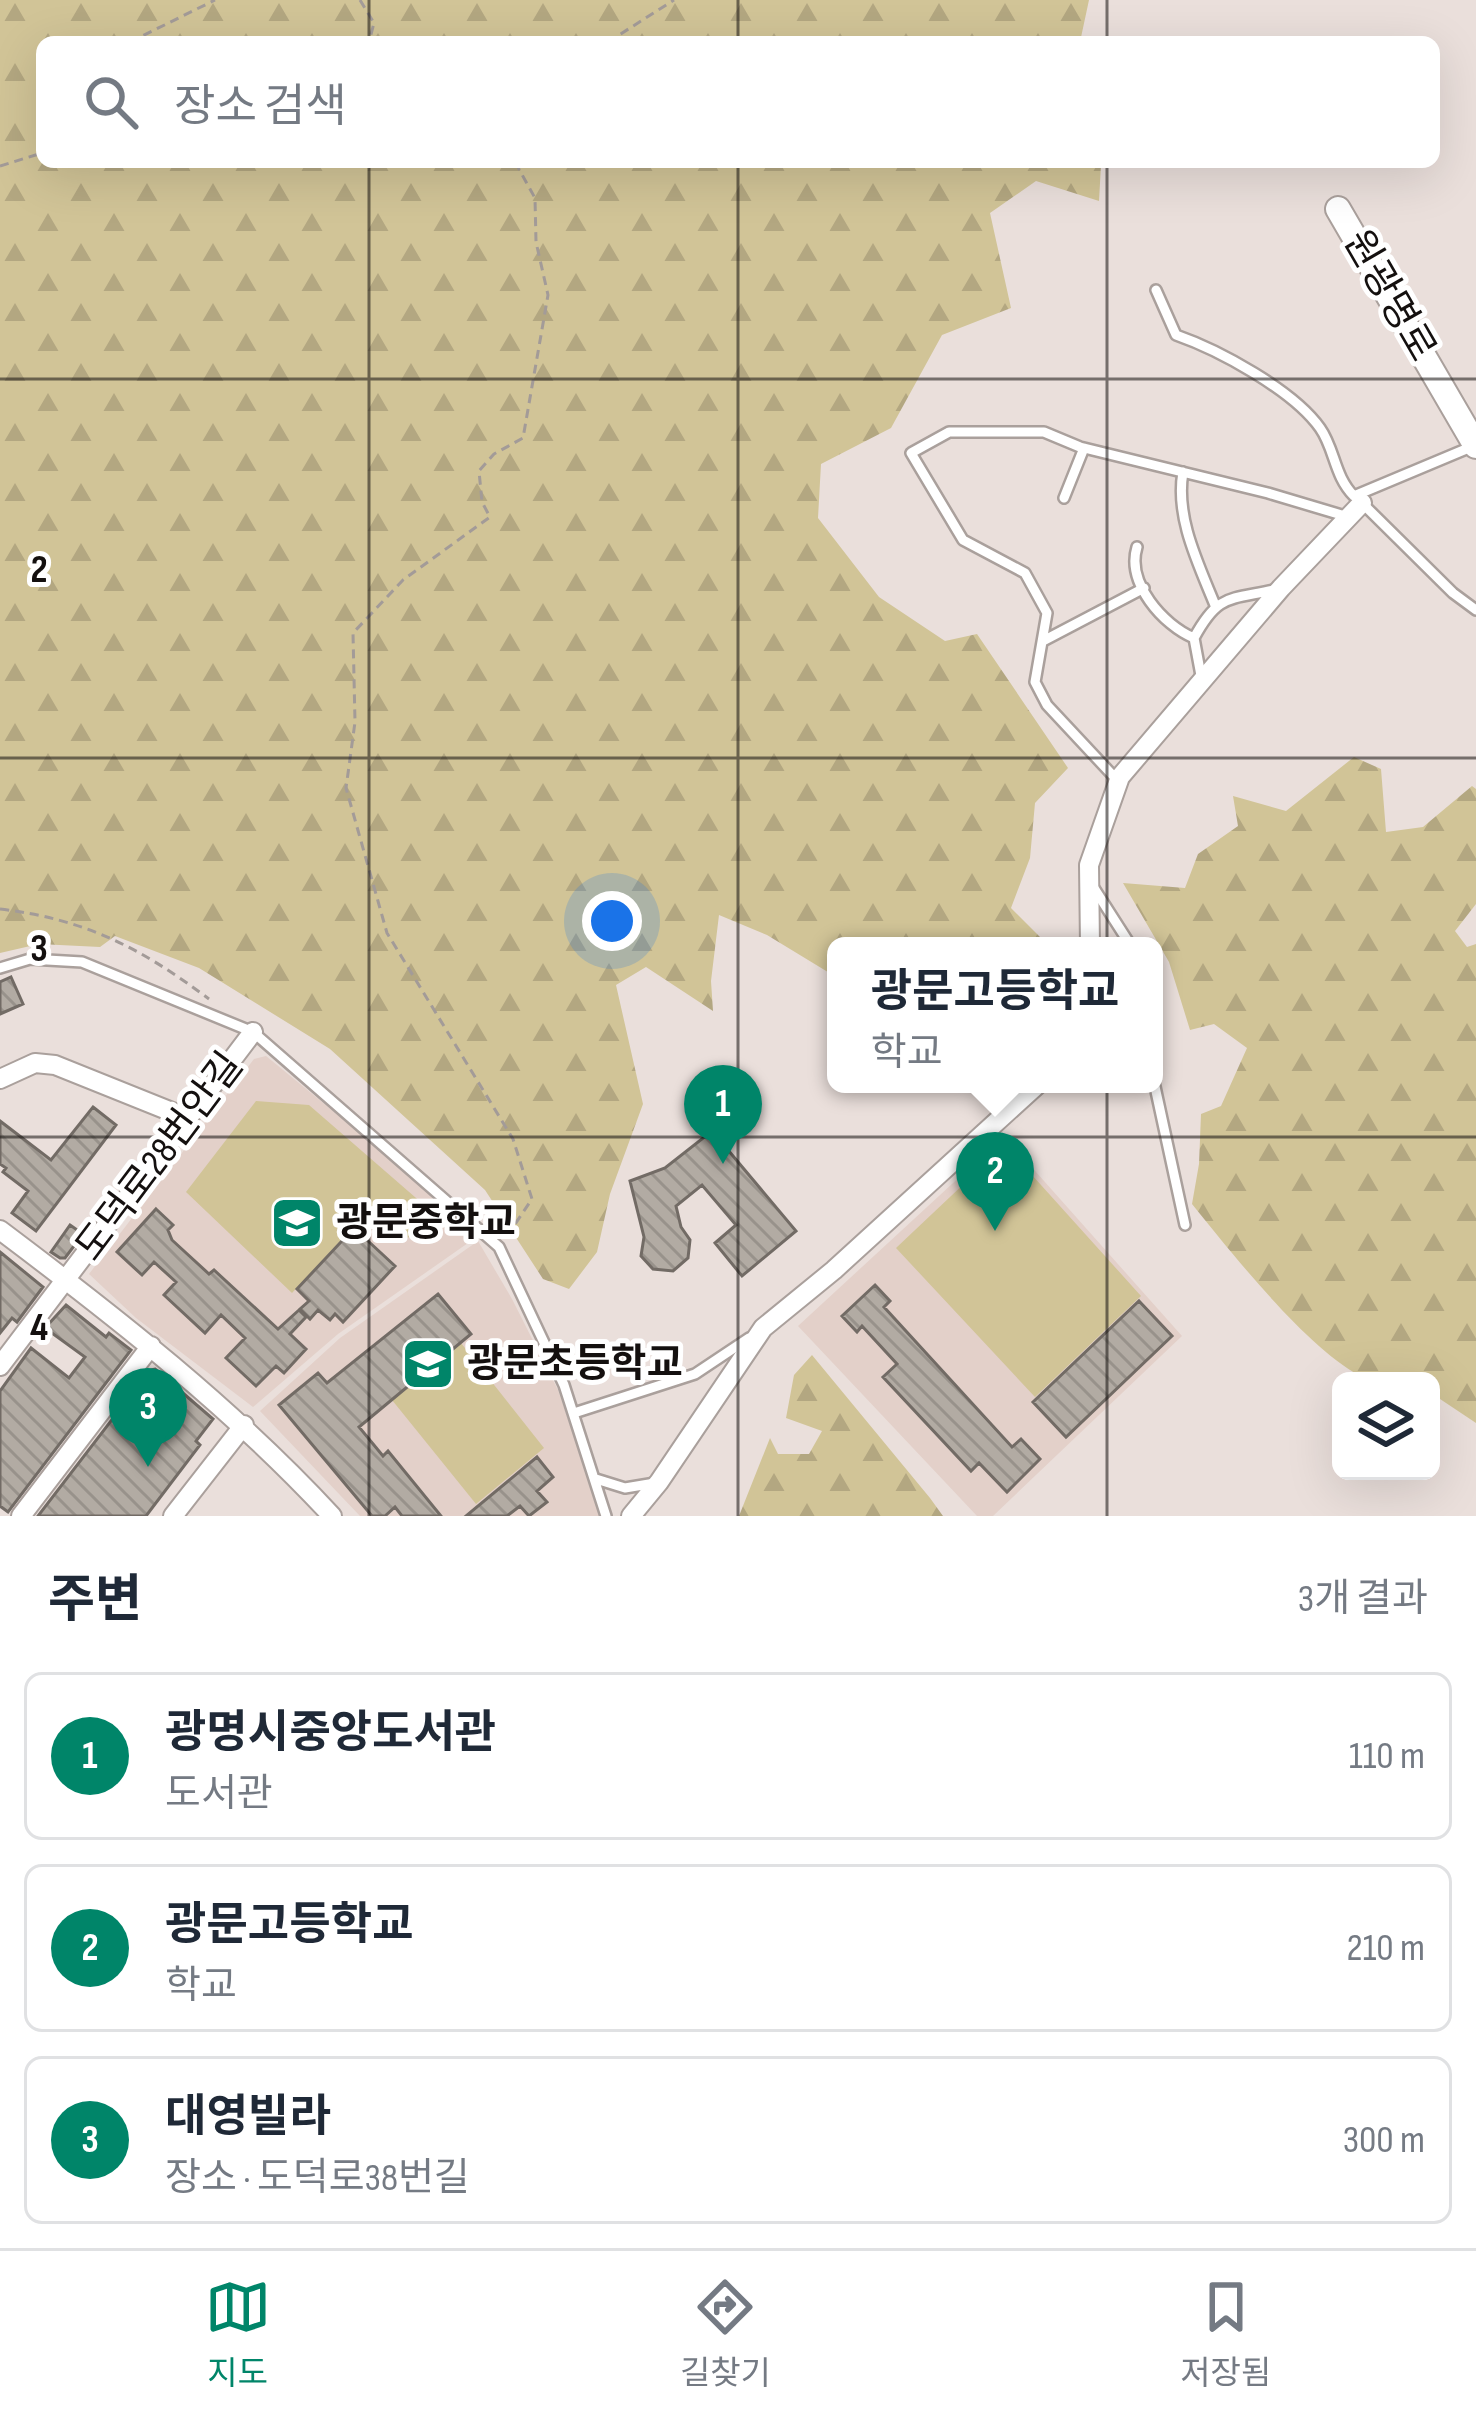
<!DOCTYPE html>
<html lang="ko">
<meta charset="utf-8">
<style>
body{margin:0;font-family:"Sofia Sans Condensed","Noto Sans KR",sans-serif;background:#f6f6f7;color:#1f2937}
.controls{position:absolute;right:36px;bottom:36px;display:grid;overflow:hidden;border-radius:18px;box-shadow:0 12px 48px #0002}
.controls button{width:108px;height:108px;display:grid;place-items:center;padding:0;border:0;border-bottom:3px solid #e0e1e3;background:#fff;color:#1f2937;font:60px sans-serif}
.you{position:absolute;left:612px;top:921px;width:42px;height:42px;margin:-30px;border:9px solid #fff;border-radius:50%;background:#1a73e8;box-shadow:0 0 0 18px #1a73e833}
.badge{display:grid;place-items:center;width:78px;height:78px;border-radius:50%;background:#008569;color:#fff;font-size:39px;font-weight:700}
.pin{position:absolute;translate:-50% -99px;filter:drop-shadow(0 3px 6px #0008)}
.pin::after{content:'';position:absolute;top:63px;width:42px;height:36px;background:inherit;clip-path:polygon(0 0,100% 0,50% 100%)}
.popup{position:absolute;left:827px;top:937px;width:336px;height:156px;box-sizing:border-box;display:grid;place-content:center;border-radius:18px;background:#fff;filter:drop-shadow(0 3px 9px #0005);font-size:39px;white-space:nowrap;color:#747a83}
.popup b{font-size:45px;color:#1f2937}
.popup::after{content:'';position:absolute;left:50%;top:100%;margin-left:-24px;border:24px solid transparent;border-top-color:#fff}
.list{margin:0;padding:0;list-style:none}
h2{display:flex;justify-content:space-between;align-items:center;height:156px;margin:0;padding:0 48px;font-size:51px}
h2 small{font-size:39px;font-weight:400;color:#747a83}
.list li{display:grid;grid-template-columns:78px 1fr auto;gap:36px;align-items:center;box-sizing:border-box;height:168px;margin:0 24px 24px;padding:0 24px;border:3px solid #e0e1e3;border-radius:18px}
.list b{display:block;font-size:45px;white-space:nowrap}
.list p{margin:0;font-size:39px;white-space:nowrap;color:#747a83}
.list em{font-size:39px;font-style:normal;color:#747a83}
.icon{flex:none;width:66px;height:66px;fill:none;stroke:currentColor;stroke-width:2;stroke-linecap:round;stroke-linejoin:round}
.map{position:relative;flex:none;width:1476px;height:1516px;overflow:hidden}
.search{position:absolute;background:#fff;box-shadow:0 12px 48px #0002;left:36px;right:36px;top:36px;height:132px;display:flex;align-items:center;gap:30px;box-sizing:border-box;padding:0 42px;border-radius:18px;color:#747a83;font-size:45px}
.sheet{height:732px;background:#fff}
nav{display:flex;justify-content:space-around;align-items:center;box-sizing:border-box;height:168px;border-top:3px solid #e0e1e3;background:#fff;font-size:33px;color:#747a83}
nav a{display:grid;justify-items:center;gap:6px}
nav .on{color:#008569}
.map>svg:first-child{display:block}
.built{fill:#e3d0c9}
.grass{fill:#d1c497}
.forest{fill:url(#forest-firs)}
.building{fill:url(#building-back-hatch);stroke:#726b65;stroke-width:3}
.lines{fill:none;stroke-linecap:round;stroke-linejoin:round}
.lane-casing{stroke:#aaa09c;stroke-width:14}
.street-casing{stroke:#aaa09c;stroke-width:22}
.secondary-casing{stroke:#aaa09c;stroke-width:28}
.path{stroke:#a39b98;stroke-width:3;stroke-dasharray:9 6;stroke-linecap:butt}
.lane{stroke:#fff;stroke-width:9}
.street{stroke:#fff;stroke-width:18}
.secondary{stroke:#fff;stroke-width:24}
.grid{fill:none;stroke:#14100f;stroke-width:3;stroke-opacity:0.55}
.labels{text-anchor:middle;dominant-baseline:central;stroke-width:10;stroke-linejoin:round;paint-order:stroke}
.street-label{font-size:39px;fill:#14100f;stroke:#fff}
.poi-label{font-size:39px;font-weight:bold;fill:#14100f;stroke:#fff;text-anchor:start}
.grid-label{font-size:39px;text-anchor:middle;font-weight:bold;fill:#14100f;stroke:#fff;stroke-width:10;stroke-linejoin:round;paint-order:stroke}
</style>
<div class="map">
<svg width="1476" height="1516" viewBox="0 0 1476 1516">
<defs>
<pattern id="forest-firs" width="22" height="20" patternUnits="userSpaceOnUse" patternTransform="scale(3)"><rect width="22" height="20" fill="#d1c497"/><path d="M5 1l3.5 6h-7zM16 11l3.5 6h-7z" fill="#b3a781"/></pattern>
<pattern id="building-back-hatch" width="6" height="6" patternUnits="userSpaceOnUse" patternTransform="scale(3)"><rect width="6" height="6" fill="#b2aba3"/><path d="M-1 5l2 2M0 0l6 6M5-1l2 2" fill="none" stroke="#98928b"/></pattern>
</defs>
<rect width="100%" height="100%" fill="#eadfdb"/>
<path class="built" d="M266,1056L455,1211L478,1236L338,1334L253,1407L136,1318L89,1274L254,1059Z
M1004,1136L1182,1336L993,1516H977L798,1326Z
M478,1241L512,1299L558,1390L601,1516H360L260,1411L340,1338Z"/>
<path class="grass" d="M256,1101L309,1105L431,1211L408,1238L373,1206L292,1293L186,1192Z
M1005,1145L1141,1296L1035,1397L896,1248Z
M461,1343L544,1448L476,1504L392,1400Z"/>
<path class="forest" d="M0,0H1089L1080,42H42V162L1101,165L1099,201L1036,181L990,213L1011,308L942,335L891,428L821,464L818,518L879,597L945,641L977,634L1068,768L1035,803L1030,858L1011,908L1041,938L1040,946H836V977L767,935L719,915L711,981L713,1011L646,967L616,985L643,1104L610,1194L597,1252L569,1289L543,1279L485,1190L330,1049L199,968L115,936L100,947L39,944L0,953Z
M1354,757L1381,769L1386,832L1423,827L1472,786L1476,789V904L1455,931L1467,947L1476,944V1423L1440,1399L1431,1400V1381C1412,1381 1383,1386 1365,1378C1310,1353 1231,1252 1192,1204L1199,1164L1201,1114L1221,1106L1247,1048L1214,1024L1190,1030L1169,962L1123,883L1185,888L1198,854L1238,826L1233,796L1286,811Z
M812,1355L930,1498L943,1516H739L770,1438L778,1454H809L822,1431L786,1418L794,1375Z"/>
<path class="building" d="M11,977L23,1004L0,1014V982Z
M93,1107L116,1125L36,1231L12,1213L28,1191L3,1172L6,1168L0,1164V1121L51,1160Z
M712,1131L796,1231L742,1276L715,1243L736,1225L702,1185L676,1206L681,1227L690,1240L688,1258L673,1271L653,1269L641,1256L644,1237L630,1181L665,1168Z
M156,1209L173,1225L168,1230L172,1240L209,1274L214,1270L278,1329L299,1310L306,1317L290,1334L306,1349L284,1373L276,1366L256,1386L226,1358L245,1338L221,1315L205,1333L164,1295L176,1282L154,1262L142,1275L117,1252Z
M70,1225L83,1234L65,1258H60L51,1252Z
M354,1228L395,1266L343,1322L335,1314L330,1320L318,1310L310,1319L300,1309L309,1301L297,1289Z
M0,1252L43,1287L17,1322L12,1318L0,1333Z
M875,1285L890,1301L884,1307L1012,1447L1021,1439L1040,1459L1007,1492L979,1463L971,1471L883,1377L897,1364L862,1326L857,1332L842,1316Z
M438,1294L471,1334L359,1427L383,1456L388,1451L441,1516H402L395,1507L385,1516H372L279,1405L318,1373L327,1383Z
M1139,1301L1172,1336L1066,1437L1033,1402Z
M66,1305L106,1337L109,1333L131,1350L8,1512L0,1506V1391L31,1348L69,1378L85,1357L45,1328Z
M155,1369L213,1419L196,1441L200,1445L146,1516H38L150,1370Z
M537,1457L553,1477L537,1491L547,1502L529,1516L520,1506L507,1516H466Z"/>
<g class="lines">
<g class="lane-casing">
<path id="lane" d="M1156,290L1176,335C1219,350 1293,390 1320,428C1335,449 1334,476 1354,496L1471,447
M1183,472C1175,517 1198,563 1215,605
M1064,498L1084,448
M1362,503L1453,593L1476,610
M1137,547C1126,583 1163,625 1194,638
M1043,641L1144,588
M1202,681L1194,638C1218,594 1228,600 1274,590
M1118,781L1047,705L1035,682L1047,613L1025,573L963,540L911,453L949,432H1044L1080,447L1268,493L1345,516
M1092,885L1131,946
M0,968L30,959L82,962L253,1032L499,1247L564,1385L606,1516
M1154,1082L1185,1225
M574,1413L695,1374L749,1338
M596,1479L625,1488L655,1483"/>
</g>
<g class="street-casing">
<path id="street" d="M1090,946L1089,865L1120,777L1281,588L1362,503
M0,1079L35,1063L55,1065L187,1118
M0,1230C117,1318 232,1408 332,1516
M0,1366L253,1032
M21,1516L151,1346
M173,1516L244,1425
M631,1516L659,1482L763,1328L834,1270L1038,1084"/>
</g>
<g class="secondary-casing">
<path id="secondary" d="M1338,209L1476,446"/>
</g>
<path class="path" d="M360,0L374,23L369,42
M130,42L215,0
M608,42L674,0
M0,166L42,153
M0,909C85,919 141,948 209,999
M507,1236L532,1199L513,1139L387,933L346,788L355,722L353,633L403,580L490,517L482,502L479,471L494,454L523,438L548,295L536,242L535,198L515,162"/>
<use href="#lane" class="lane"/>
<use href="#street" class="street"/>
<use href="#secondary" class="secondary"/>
</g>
<path class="grid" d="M369,0V42M738,0V42M1107,0V42M369,162V1516M738,162V1516M1107,162V1516M0,379H1476M0,758H1476M0,1137H1476"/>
<defs>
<g id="school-square" transform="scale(2.7)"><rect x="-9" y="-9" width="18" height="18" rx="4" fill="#008569" stroke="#fff"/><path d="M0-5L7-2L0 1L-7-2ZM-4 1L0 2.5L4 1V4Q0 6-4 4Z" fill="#fff"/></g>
</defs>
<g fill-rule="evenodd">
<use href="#school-square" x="297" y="1223"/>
<use href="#school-square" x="428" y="1364"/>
</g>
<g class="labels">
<g class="street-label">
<text transform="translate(1389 296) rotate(60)">원광명로</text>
<text transform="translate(160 1157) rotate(-53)">도덕로28번안길</text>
</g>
<g class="poi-label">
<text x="336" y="1223">광문중학교</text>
<text x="467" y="1364">광문초등학교</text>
</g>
</g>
<g class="grid-label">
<text x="39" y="582">2</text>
<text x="39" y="961">3</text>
<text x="39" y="1340">4</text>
</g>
</svg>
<div class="controls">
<button><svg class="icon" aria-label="layers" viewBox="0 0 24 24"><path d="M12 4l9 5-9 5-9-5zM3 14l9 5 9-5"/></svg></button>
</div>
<div class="you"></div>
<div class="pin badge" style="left:723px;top:1164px">1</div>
<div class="pin badge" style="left:995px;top:1231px">2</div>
<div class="popup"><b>광문고등학교</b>학교</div>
<div class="pin badge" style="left:148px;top:1467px">3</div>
<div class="search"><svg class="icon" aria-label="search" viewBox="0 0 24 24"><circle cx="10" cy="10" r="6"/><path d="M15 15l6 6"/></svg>장소 검색</div>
</div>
<section class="sheet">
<h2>주변<small>3개 결과</small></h2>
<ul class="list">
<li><span class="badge">1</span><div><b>광명시중앙도서관</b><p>도서관</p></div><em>110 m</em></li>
<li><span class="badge">2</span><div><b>광문고등학교</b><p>학교</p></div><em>210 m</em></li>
<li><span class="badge">3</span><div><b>대영빌라</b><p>장소 · 도덕로38번길</p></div><em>300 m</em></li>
</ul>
</section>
<nav>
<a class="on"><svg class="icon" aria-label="map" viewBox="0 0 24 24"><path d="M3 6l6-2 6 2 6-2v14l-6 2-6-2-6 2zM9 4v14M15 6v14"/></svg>지도</a>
<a><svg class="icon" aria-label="directions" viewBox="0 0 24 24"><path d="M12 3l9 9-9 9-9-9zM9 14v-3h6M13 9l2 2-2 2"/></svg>길찾기</a>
<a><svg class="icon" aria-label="saved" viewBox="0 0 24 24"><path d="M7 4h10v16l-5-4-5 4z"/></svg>저장됨</a>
</nav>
